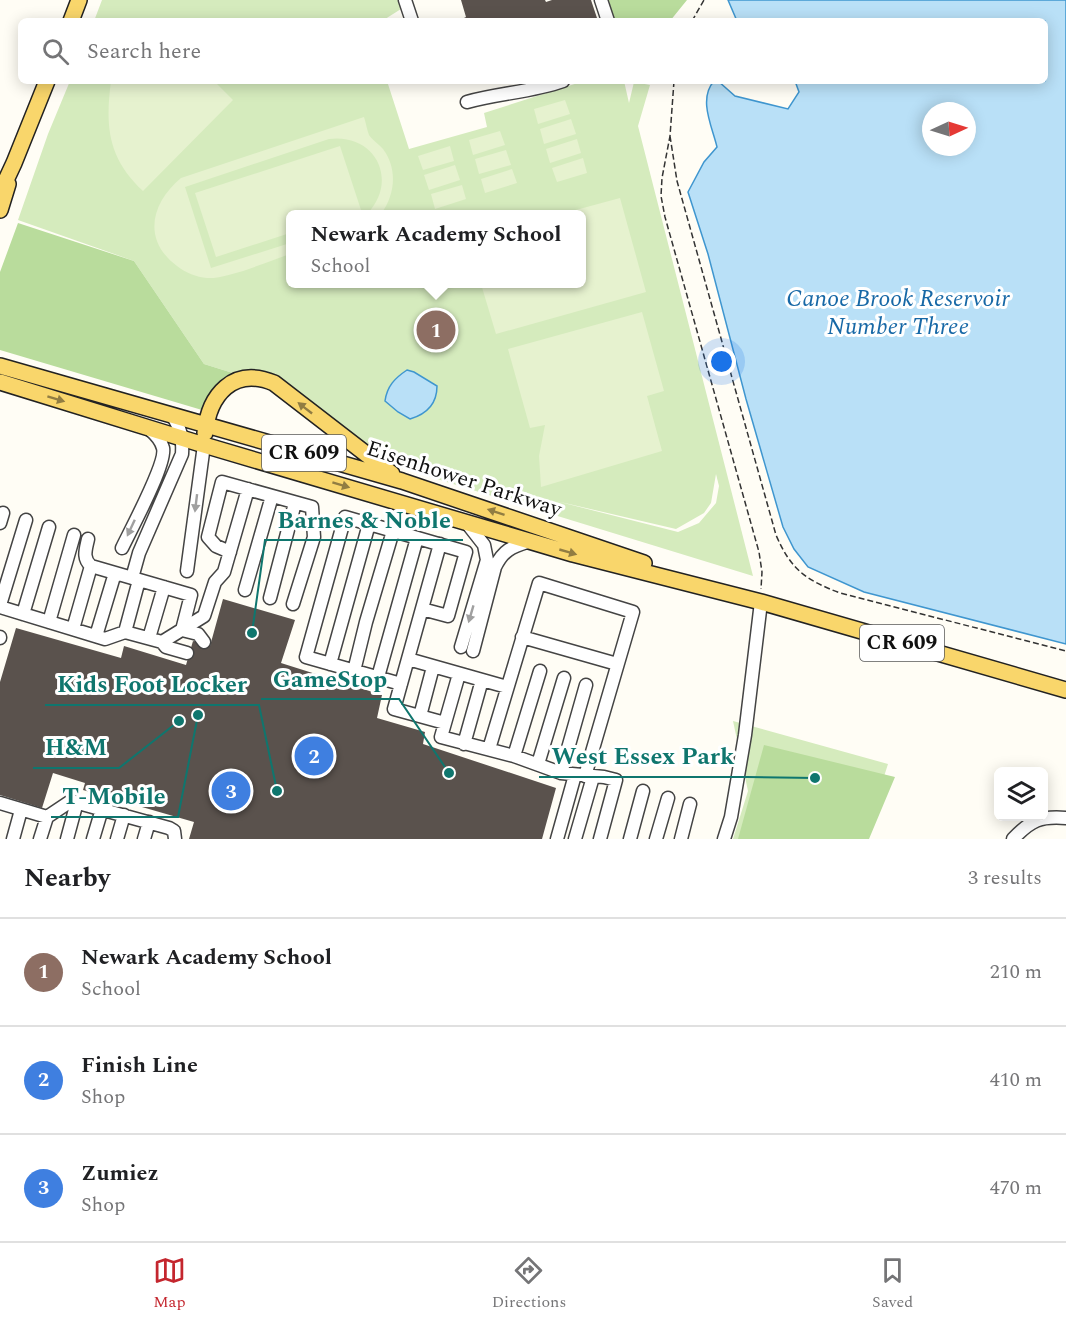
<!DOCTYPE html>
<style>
body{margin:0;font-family:Spectral,serif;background:#f2f2f2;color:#202124}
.controls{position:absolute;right:18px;bottom:18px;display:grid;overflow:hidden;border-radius:9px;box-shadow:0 3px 15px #0003}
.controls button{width:54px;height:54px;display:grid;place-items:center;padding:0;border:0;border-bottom:2px solid #e0e0e0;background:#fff;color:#202124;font:30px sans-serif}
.compass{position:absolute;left:922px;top:102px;width:54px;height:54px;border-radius:50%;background:#fff;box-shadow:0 3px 15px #0003;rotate:86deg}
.you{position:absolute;left:722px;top:362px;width:21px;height:21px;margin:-15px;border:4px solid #fff;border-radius:50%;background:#1a73e8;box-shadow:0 0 0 9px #1a73e833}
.badge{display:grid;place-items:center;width:39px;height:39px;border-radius:50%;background:#c4262e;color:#fff;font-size:20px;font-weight:700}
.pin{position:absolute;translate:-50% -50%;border:3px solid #fff;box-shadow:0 2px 6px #0006}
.popup{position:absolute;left:286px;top:210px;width:300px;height:78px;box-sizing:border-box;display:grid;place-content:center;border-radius:9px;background:#fff;filter:drop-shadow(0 2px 4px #0005);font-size:20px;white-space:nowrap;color:#757577}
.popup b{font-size:22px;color:#202124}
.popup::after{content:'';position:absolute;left:50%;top:100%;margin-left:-12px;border:12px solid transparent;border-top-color:#fff}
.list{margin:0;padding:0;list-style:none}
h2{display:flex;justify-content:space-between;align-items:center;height:78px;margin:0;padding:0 24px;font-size:26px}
h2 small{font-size:20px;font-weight:400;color:#757577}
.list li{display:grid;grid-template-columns:39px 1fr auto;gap:18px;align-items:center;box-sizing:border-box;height:108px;padding:0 24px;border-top:2px solid #e0e0e0}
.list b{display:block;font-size:22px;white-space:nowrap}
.list p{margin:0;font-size:20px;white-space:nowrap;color:#757577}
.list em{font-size:20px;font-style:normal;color:#757577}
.icon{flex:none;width:33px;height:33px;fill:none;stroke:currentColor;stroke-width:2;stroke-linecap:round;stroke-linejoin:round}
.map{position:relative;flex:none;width:1066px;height:839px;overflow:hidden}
.search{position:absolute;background:#fff;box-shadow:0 3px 15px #0003;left:18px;right:18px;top:18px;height:66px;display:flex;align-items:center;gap:15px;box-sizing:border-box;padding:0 21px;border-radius:9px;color:#757577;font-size:22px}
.sheet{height:402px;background:#fff}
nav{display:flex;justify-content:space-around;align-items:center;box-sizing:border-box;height:84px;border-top:2px solid #e0e0e0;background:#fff;font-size:16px;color:#757577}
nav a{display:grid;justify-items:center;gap:3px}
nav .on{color:#c4262e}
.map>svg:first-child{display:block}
.green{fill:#d5ebbd;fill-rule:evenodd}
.forest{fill:#b9dc9c}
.pitch{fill:#e6f2cf}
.water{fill:#b9e0f7;stroke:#3f96cf;stroke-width:1.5;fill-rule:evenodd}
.building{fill:#5a524d}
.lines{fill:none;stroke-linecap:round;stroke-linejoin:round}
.minor-casing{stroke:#444;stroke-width:15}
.major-casing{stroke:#222;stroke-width:18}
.path{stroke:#333;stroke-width:1.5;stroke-dasharray:6 3;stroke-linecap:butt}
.minor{stroke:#fff;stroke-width:12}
.major{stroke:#f9d66b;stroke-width:15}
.oneway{fill:#917d42}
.oneway2{fill:#a0a0a0}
.labels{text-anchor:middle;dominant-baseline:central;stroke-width:6;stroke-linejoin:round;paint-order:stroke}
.shield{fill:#fff;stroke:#585858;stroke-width:1.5}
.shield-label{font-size:21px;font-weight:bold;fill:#111}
.street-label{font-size:22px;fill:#111;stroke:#fff}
.water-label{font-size:24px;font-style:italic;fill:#1768a6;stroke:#fff}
.leader{fill:none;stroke:#0f766e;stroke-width:2}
.callout-dot{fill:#0f766e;stroke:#fff;stroke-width:2}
.callout-label{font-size:24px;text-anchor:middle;font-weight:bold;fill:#0f766e;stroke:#fff;stroke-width:6;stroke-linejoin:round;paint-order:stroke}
</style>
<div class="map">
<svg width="1066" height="839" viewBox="0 0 1066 839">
<rect width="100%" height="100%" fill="#fffdf5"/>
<path class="green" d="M102,0H398L401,9L382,21H94Z
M70,81H387L409,149L487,127L484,113L584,81H624L629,103L634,82L650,85L638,126L753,576L398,467L364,446L279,379L236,374L204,364L134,261L18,220L48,134ZM290,214H582V284H290ZM716,474L719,486L716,503L699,523L678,532L556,501L676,529L704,513L711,503Z
M733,721L888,764L864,839H733L748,791Z"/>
<path class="forest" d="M609,0H687L670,21H613Z
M18,223L134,261L204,364L236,374L202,410L0,350V272Z
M764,745L895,777L869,839H738Z"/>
<path class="pitch" d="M111,81H214L233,100L143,191C108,158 105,127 111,81Z
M565,100L570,114L538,124L534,109Z
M364,117C366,123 367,130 369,135C372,140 379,144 383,149C398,169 395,195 381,214H367C399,181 376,133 329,139L185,187L211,268L290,243V254C269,261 228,279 207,278C196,277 186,273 177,266C142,240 151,203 181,178Z
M571,119L576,134L544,144L540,129Z
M500,131L505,145L473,155L469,140Z
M577,139L581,153L550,163L546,149Z
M340,146L361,210L348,214H290V233L216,257L195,193Z
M450,146L454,161L423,170L418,156Z
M506,150L511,165L479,174L475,159Z
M583,158L587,173L557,182L552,168Z
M455,165L460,180L429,190L424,175Z
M512,169L517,183L485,193L481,179Z
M462,185L466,199L435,209L431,194Z
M620,198L646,292L496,334L481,284H582V214H561Z
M642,312L664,391L647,396L662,451L541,487L539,456L545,425L530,428L508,349Z"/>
<path class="water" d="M728,0H1066V644L864,592L808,567L794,549L783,527L746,399L708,254L688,192L704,162L717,147C712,126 698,99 714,81H718L735,96L788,109L799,92L795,81H1045V21H737ZM931,111H967V147H931Z
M407,370L414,372L437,386C437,404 427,414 410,419L398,412L385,401C387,386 395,378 407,370Z"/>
<path class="building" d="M461,0H545L546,2L552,0H591L598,21H462V19L466,17Z
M223,599L295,620L281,663L382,695L377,718L425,732L423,744L556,788L542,839H189L194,822L83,790L85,783L53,773L42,808L0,795V682L16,628L121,658L124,646L186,665L193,641L210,646Z"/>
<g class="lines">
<g class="minor-casing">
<path id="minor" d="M405,0L412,21
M601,0L608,21
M467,102C499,93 532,92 563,81
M0,523L3,513
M88,539C86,549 82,558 91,566L191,595L182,630L198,634L204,642
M440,544L394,709L445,723
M122,548C130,531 167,463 163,448C161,440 155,434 149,429
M230,552L216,546L208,537L222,482L312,507L314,537L293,604
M187,571L204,445
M132,578L139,553L182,454C183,438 181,429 172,415
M245,590L272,496
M270,598L295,503
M0,605L26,520
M0,607L105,639L125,632L162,642L204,616L215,582L224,572L248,489
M23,614L49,527
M49,622L74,535
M73,629L91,566
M125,632L139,580
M96,636L115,573
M0,637V638
M522,637L617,664
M149,638L164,587
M162,642L166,647L187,653
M461,647L487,560L484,545L466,522
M473,651L495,567C504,549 512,547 530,541
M408,659L507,687
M330,664L369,524
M354,671L366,622L393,531
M459,674L441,737L514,756L561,773L604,777L616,780L600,839
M378,677L417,538
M401,684L306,657L345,517L466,552L448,616L422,609
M420,716L433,667
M464,744L482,680
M489,749L539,583L633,612L585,776
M514,756L540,671
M538,764L564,678
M561,773L586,685
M0,803L47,817L71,801L169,828L174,831L175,839
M13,839L21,810
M40,839L47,817
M67,839L77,802
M93,839L102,809
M117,839L124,815
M144,839L149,822
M557,839L575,775
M575,839L593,777
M630,839L643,791
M656,839L668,798
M681,839L690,804
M724,839L731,817L745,735L761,602
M1013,839C1031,820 1040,816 1066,818"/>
</g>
<g class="major-casing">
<path id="major" d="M71,21L79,0
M0,193L14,163L47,81
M0,210L8,184
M0,366L402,481L644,563
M0,382L204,445L573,554L761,602L1066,690
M205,433C209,395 233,366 274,383L392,474"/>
</g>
<path class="path" d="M692,21L704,0
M674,81L670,136L662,178L661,196L665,217L759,552L762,572L761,589
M670,136L677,181L776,535C791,570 806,580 840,593L1066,651"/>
<use href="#minor" class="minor"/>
<use href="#major" class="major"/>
</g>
<defs><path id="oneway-solid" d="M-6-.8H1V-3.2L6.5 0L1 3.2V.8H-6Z" transform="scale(1.5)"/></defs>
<g class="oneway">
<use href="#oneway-solid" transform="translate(56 399) rotate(17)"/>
<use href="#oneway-solid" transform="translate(305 408) rotate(-142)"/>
<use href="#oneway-solid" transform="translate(341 485) rotate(17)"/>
<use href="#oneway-solid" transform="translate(496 512) rotate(-162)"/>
<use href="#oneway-solid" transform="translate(568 552) rotate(16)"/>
</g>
<g class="oneway2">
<use href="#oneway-solid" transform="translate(196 503) rotate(97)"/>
<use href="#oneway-solid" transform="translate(131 528) rotate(115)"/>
<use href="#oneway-solid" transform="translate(471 614) rotate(106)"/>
</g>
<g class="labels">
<g class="shield">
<rect x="262" y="435" width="84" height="36" rx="4.5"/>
<rect x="860" y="625" width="84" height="36" rx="4.5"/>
</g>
<g class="shield-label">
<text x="304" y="453">CR 609</text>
<text x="902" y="643">CR 609</text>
</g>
<g class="street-label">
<text transform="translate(464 479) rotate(18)">Eisenhower Parkway</text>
</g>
<g class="water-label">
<text x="898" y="299">Canoe Brook Reservoir<tspan x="898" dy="28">Number Three</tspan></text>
</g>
</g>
<path class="leader" d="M252 633L265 540H463M449 773L399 699H261M277 791L259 705H45M179 721L119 768H33M815 778L746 777H539M198 715L178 817H51"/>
<g class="callout-dot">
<circle cx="252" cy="633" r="6"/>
<circle cx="449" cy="773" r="6"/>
<circle cx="277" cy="791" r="6"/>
<circle cx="179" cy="721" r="6"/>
<circle cx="815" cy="778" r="6"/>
<circle cx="198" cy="715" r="6"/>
</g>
<g class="callout-label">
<text x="364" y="528">Barnes &amp; Noble</text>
<text x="330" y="687">GameStop</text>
<text x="152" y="692">Kids Foot Locker</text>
<text x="76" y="755">H&amp;M</text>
<text x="643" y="764">West Essex Park</text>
<text x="114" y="804">T-Mobile</text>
</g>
</svg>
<div class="controls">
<button><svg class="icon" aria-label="layers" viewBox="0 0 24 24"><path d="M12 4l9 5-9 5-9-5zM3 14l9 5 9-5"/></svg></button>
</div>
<svg class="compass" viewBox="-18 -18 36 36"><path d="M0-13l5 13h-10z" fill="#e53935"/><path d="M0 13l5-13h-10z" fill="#757577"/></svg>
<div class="you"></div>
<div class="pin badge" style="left:436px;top:330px;background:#8d6e63">1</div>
<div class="popup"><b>Newark Academy School</b>School</div>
<div class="pin badge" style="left:314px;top:756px;background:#3f7fe0">2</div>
<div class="pin badge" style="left:231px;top:791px;background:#3f7fe0">3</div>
<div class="search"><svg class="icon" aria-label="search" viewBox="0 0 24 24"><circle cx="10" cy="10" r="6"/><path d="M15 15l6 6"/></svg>Search here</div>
</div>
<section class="sheet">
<h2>Nearby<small>3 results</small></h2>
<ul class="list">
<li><span class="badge" style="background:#8d6e63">1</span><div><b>Newark Academy School</b><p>School</p></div><em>210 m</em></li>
<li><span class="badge" style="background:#3f7fe0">2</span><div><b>Finish Line</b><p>Shop</p></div><em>410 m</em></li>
<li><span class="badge" style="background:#3f7fe0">3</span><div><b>Zumiez</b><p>Shop</p></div><em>470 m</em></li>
</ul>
</section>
<nav>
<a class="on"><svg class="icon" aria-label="map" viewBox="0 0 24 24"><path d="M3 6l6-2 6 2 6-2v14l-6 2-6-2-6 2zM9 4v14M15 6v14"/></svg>Map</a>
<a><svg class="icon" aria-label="directions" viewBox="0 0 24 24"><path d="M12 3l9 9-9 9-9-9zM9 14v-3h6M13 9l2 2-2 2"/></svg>Directions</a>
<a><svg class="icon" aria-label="saved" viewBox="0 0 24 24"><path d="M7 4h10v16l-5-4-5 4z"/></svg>Saved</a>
</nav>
